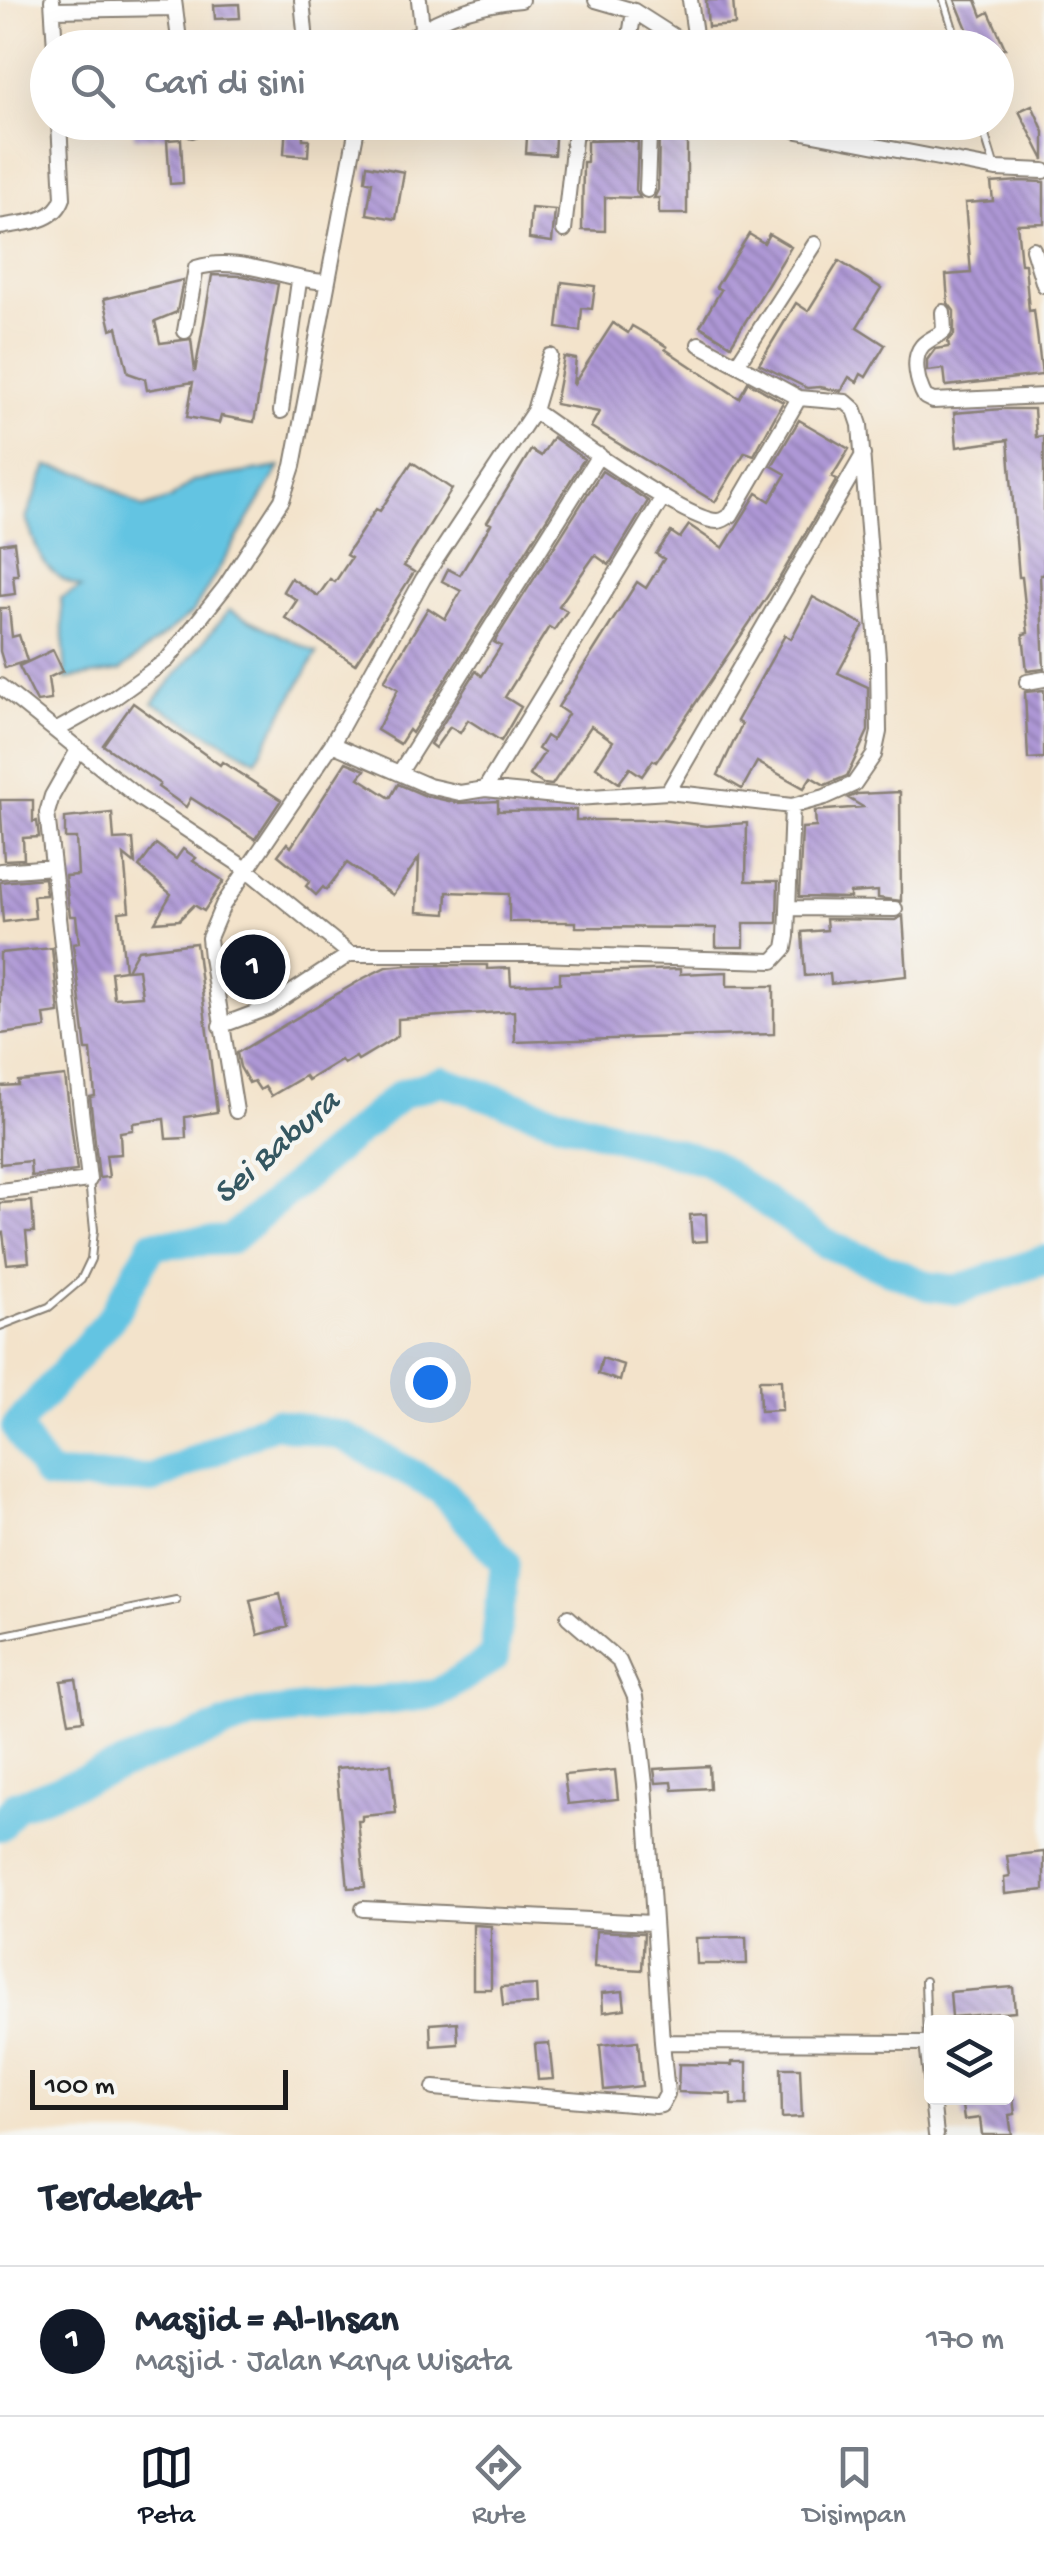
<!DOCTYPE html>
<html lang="id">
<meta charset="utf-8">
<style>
body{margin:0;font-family:"Gochi Hand",sans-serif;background:#f6f6f7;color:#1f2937}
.controls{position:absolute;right:30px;bottom:30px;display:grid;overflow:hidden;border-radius:10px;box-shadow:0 10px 40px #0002}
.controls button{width:90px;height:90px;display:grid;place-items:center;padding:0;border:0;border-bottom:2px solid #e0e1e3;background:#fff;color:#1f2937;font:50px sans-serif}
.scale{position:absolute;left:30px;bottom:25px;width:258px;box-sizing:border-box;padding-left:10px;border:5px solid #1c1c1c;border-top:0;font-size:28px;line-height:35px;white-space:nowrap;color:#1c1c1c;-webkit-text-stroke:8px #f6f6f2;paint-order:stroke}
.you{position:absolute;left:430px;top:1382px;width:35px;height:35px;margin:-25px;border:8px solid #fff;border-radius:50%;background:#1a73e8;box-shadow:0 0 0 15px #1a73e833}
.badge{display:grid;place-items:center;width:65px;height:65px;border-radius:50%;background:#111827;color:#fff;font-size:32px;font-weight:700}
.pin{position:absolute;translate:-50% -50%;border:5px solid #fff;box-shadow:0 2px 10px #0006}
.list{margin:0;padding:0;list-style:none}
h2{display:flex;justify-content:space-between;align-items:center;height:130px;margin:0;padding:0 40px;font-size:42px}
h2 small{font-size:32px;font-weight:400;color:#747a83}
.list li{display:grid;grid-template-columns:65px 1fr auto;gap:30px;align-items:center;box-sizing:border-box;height:150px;padding:0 40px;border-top:2px solid #e0e1e3}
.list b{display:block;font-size:38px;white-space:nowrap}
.list p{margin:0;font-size:32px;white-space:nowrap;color:#747a83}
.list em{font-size:32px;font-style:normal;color:#747a83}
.icon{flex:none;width:55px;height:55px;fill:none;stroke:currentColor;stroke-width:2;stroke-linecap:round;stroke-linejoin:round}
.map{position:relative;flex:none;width:1044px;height:2135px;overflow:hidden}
.search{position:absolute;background:#fff;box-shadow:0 10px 40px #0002;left:30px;right:30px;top:30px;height:110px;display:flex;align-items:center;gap:25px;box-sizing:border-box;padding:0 35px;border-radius:55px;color:#747a83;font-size:38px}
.sheet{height:280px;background:#fff}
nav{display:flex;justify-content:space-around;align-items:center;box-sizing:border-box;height:140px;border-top:2px solid #e0e1e3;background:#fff;font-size:28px;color:#747a83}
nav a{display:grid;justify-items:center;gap:5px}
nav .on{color:#111827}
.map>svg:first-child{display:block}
.water{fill:#63c4e2;stroke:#40707f;stroke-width:2.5}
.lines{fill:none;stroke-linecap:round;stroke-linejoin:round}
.river{stroke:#63c4e2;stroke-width:30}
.building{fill:url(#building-back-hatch)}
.service-casing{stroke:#888074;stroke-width:10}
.minor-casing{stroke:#888074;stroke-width:18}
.service{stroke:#fff;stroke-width:6}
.minor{stroke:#fff;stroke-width:14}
.labels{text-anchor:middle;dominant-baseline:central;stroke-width:9;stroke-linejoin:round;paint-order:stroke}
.water-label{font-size:35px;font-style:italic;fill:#355761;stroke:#f6f6f2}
</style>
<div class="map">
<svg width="1044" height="2135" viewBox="0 0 1044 2135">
<defs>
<pattern id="building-back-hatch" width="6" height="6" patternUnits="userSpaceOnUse" patternTransform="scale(2.5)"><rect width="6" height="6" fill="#ae98d6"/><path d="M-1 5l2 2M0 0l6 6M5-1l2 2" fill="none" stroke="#8d7bad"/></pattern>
</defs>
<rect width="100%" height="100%" fill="#f6f6f2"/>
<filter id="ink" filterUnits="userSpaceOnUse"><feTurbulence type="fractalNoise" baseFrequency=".01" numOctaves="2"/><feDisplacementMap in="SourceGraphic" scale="20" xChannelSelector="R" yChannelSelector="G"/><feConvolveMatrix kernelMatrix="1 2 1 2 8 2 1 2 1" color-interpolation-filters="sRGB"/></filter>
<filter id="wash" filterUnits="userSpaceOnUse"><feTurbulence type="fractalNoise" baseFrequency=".0048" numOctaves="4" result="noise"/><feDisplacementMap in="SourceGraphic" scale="40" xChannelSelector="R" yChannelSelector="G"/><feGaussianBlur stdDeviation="2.25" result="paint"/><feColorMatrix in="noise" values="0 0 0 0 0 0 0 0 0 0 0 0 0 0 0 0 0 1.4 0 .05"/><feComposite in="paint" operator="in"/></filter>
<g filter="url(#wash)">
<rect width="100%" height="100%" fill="#f3e3cb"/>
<path class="water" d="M47,466L90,475L143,508L170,499L193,481L280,467L193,612L120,671L66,679L61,598L81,588C42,573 39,555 26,518Z
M229,610L317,653L256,760L153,703Z"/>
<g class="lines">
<path class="river" d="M0,1826L15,1806L253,1715L437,1694L494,1657L505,1563L441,1490L343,1436L274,1423L153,1479L48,1476L16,1427L111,1318L153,1244L230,1240L401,1094L442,1081L549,1117L708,1162L825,1243L928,1286L957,1290L1044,1260"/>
</g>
<g id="blocks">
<path class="building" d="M706,0H733L735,25L708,27Z
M955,0H976L982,16L989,12L1005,48H975Z
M239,4L240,18L215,19L214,5Z
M593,32L615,34V48H592Z
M1032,105L1044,132V160L1019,111Z
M133,122H169V137L134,138Z
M286,122H302L303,139H309L308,156L284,154Z
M528,122H556L554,155L526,153Z
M659,122H687V214H659V198H654L658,190Z
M181,139L183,183L170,184L167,140Z
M623,140L638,142L636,190L640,198L605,197V231L582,230L583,162H587V141Z
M367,165L404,172L396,219L367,214L372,182L365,180Z
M1020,181L1044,182V223L1017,224L1021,264H1025L1029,311L1034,310L1042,375L946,386L944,369L927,371V360L935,349L949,347L948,341L954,335V311L948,303L946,275L971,273L965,203L993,201L991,183Z
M531,208L555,210L552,242L529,239Z
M749,234L764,243L769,234L791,247L731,345L700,326L721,290L716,287Z
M839,261L881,288L857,327L885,345L866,377L861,374L857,382L849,377L841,391L820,387L807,388L759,364L796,303L808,311Z
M212,275L243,276L278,284L254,422L221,416L219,423L187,417L193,382L147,390L145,379L128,373L117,327L111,329L104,299L183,280L177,312L155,321L160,343L191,339L195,372Z
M562,282L595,286L592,309L582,308L580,331L557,328Z
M613,323L628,333L632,326L653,338L667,347L665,349L739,398L748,382L783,402L754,455L745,452L715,502L591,427L599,412L555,404L564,357L576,359L573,385Z
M1002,409H1034L1036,437L1044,436V575H1040L1044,669L1027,671L1023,634L1028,633L1022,577H1019L1008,440L957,447L954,413Z
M799,420L849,449L832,477L837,479L779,579L656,762L653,760L642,776L630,768L619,783L596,767L613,741L591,726L552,785L543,784L529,775L544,753L538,749L546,736L552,740L568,714L558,707L637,582L646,588L664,559L656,554L671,532L680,538L689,525L723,548L757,493L770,501L786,474L772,466Z
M553,437L584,459L412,733L409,730L400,744L377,730L398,689L384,681L428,608L445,619L461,591L442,581L448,569L460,575L491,524L487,522L531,450L541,456Z
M412,462L452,489L404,566L414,572L355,664L285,618L297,600L283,591L291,578L318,596L330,579L335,582L351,558L346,555L376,509L380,511Z
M602,471L648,501L609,565L595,555L559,606L567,611L554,630L549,627L505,697L521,707L501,741L468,720L460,733L450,727L435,748L430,744L476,671L482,676L501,646L494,642Z
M14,542L18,575H13L15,594L0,596V544Z
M813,597L864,625L838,673L868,687V731L847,776L825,785L811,777L804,788L757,762L742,789L718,775L742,724L737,721L785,635L791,639Z
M0,608H9L12,637L19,635L27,661L5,668L0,651Z
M53,650L63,671L48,678L51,700L37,702L19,666Z
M1044,690V758L1028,759L1025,692Z
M133,703L220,765L222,762L281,800L255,839L191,798L186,807L158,787L160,784L103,745Z
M346,762L365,770L359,778L390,798L398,784L426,796L458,803L498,801V811L576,810V820H661L706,826L747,823L746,881H778L777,923H744V947H716V928L576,927V922H509V894L447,892L446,914L417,912L419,858L393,895L347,863L326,890L323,887L316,895L306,886L310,881L278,855L287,843L291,847Z
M900,792L901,901L878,898V891L850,893V898L799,897L802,828L816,827L815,811L863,807L848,798L857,794Z
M0,800H33V822L37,821L39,837L23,838L24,859L4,860Z
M112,813L114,840L133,839L135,864L124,855L129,911L119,912L125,970L111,972L114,998L142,996L138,969L127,970L138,950L196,943L217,1112L185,1117L186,1138L166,1139L164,1119L133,1123V1130L120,1132L121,1154L106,1155L109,1177L99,1178L90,1097L95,1096L91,1050H86L73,944L79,943L76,916H70L65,876L78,875L76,838H65V818Z
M156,844L176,859L183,849L196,858L193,861L224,881L204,911L194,905L179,920L155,922L171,894L139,867Z
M44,878L46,895L33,896L35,918L3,922L0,882Z
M903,916L907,976L831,984L830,974L805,976L802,932L827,930L826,919L895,920Z
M239,943L277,952L267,991L230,981Z
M52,948L59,1013L44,1015L46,1028L0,1034V953Z
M405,965H487V969L510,968L511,985L560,983V973L680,969V974L727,972V986H774V1034L515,1042L514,1011L398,1019V1036L358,1060L356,1057L344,1064L341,1060L308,1080L305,1076L271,1096L265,1087L260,1090L254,1081L249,1083L240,1067L237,1053L364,978L386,967Z
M65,1076L77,1171L31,1176L30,1161L0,1164V1086L18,1085V1081Z
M32,1201L34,1232H26L29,1262L7,1264L3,1233L0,1234V1203Z
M706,1214L707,1241L692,1242L690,1215Z
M602,1358L624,1365L620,1381L598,1374Z
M759,1380H781L782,1410L760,1411Z
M280,1593L288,1627L258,1635L250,1600Z
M76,1679L83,1720L69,1722L61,1681Z
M391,1764L396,1813L362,1816V1821H358L365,1887L348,1888L336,1768Z
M709,1766L710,1788L673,1790L672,1782L656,1783L654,1769Z
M615,1770L618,1799L568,1804L564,1775Z
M1044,1852V1890L1005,1894L1004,1878L1010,1877L1007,1856Z
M473,1925L491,1926V1989H473Z
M596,1931L644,1933L642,1970L594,1967Z
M746,1937L747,1964H697L696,1938Z
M536,1985L537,2004L503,2006L501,1987Z
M1013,1987L1015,2012L952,2017L950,1992Z
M623,1991L625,2009L603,2012L602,1993Z
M457,2022L458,2044L431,2046L430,2024Z
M638,2041L642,2086L604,2090L600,2045Z
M549,2043L553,2079L538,2080L535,2044Z
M732,2062H747V2105H731V2094L678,2092L679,2064L732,2065Z
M781,2068H800L802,2117L782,2118Z
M961,2098H1013L1015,2114L1009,2115L1012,2135H982L980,2118L964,2120Z"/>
</g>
</g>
<g filter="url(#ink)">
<use href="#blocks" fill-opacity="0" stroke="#888074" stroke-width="2.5"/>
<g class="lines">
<g class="service-casing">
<path id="service" d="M944,0L959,48
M981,122L995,168
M0,1326L49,1307L81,1280L91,1259L94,1230L89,1180
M0,1636L176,1600
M925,1981L927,2040"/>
</g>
<g class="minor-casing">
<path id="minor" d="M52,0L55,48
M174,0L180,48
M302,0L306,42
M419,0L422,27
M596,0L634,11L692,48
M690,0L697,48
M53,10L174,8
M398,48C433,17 475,4 521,0
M628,48L634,11
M191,122L192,130
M777,122L798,131L996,169L1044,171
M618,127L649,134L647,190
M0,227C23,222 54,224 63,198L59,122
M564,230L575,131L618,127V122
M1033,249L1044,285
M943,312L944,331C938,336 927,340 922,346C911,359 918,384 925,397L933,401L1044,396
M185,331L196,268C238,254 283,280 326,282
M738,363L815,244
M281,411L299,281
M534,411C565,432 686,521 717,521C723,521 725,518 731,515L799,398
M1027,682L1044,679
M0,686L139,798L245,868L350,954H535L773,961L785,948L787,936L792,806
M57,730L114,698L167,660L225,587L282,500L293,466L358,122
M332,744L429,786L460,793L485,789L576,798L668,792L792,806L825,797L854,784L874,755L879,732L878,658L860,425L855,410L846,402L799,398L699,344
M400,772L599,455
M485,789L663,497
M668,792L863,455
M0,871L53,867
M788,908L895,909
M220,1026L268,1008L350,954
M236,1111L211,957L209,938L223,905L332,744L423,579L534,411L550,356
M0,1191L89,1180L47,813L52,796L78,750
M568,1617L619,1661L635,1697L645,1784L662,2042L927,2043L932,2087
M363,1909L652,1923
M434,2088L655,2106L661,2105L667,2094L662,2042
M932,2098L936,2135"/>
</g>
<use href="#service" class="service"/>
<use href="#minor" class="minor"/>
</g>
</g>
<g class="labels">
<g class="water-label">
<text transform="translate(278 1149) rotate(-41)">Sei Babura</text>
</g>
</g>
</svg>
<div class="controls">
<button><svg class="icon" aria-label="layers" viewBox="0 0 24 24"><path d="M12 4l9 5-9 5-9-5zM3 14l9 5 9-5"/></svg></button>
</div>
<div class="scale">100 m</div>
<div class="you"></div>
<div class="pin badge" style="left:253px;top:967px">1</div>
<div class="search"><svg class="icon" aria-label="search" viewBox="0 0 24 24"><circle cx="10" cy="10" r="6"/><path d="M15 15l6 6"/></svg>Cari di sini</div>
</div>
<section class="sheet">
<h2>Terdekat<small></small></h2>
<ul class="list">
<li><span class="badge">1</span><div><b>Masjid = Al-Ihsan</b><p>Masjid · Jalan Karya Wisata</p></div><em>170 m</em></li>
</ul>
</section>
<nav>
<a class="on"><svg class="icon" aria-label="map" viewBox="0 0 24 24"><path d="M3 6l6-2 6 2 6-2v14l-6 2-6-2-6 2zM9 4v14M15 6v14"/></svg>Peta</a>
<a><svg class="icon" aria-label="directions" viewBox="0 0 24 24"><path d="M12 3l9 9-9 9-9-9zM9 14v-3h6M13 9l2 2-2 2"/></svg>Rute</a>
<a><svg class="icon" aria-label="saved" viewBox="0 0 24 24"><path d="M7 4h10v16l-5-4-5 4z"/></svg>Disimpan</a>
</nav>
